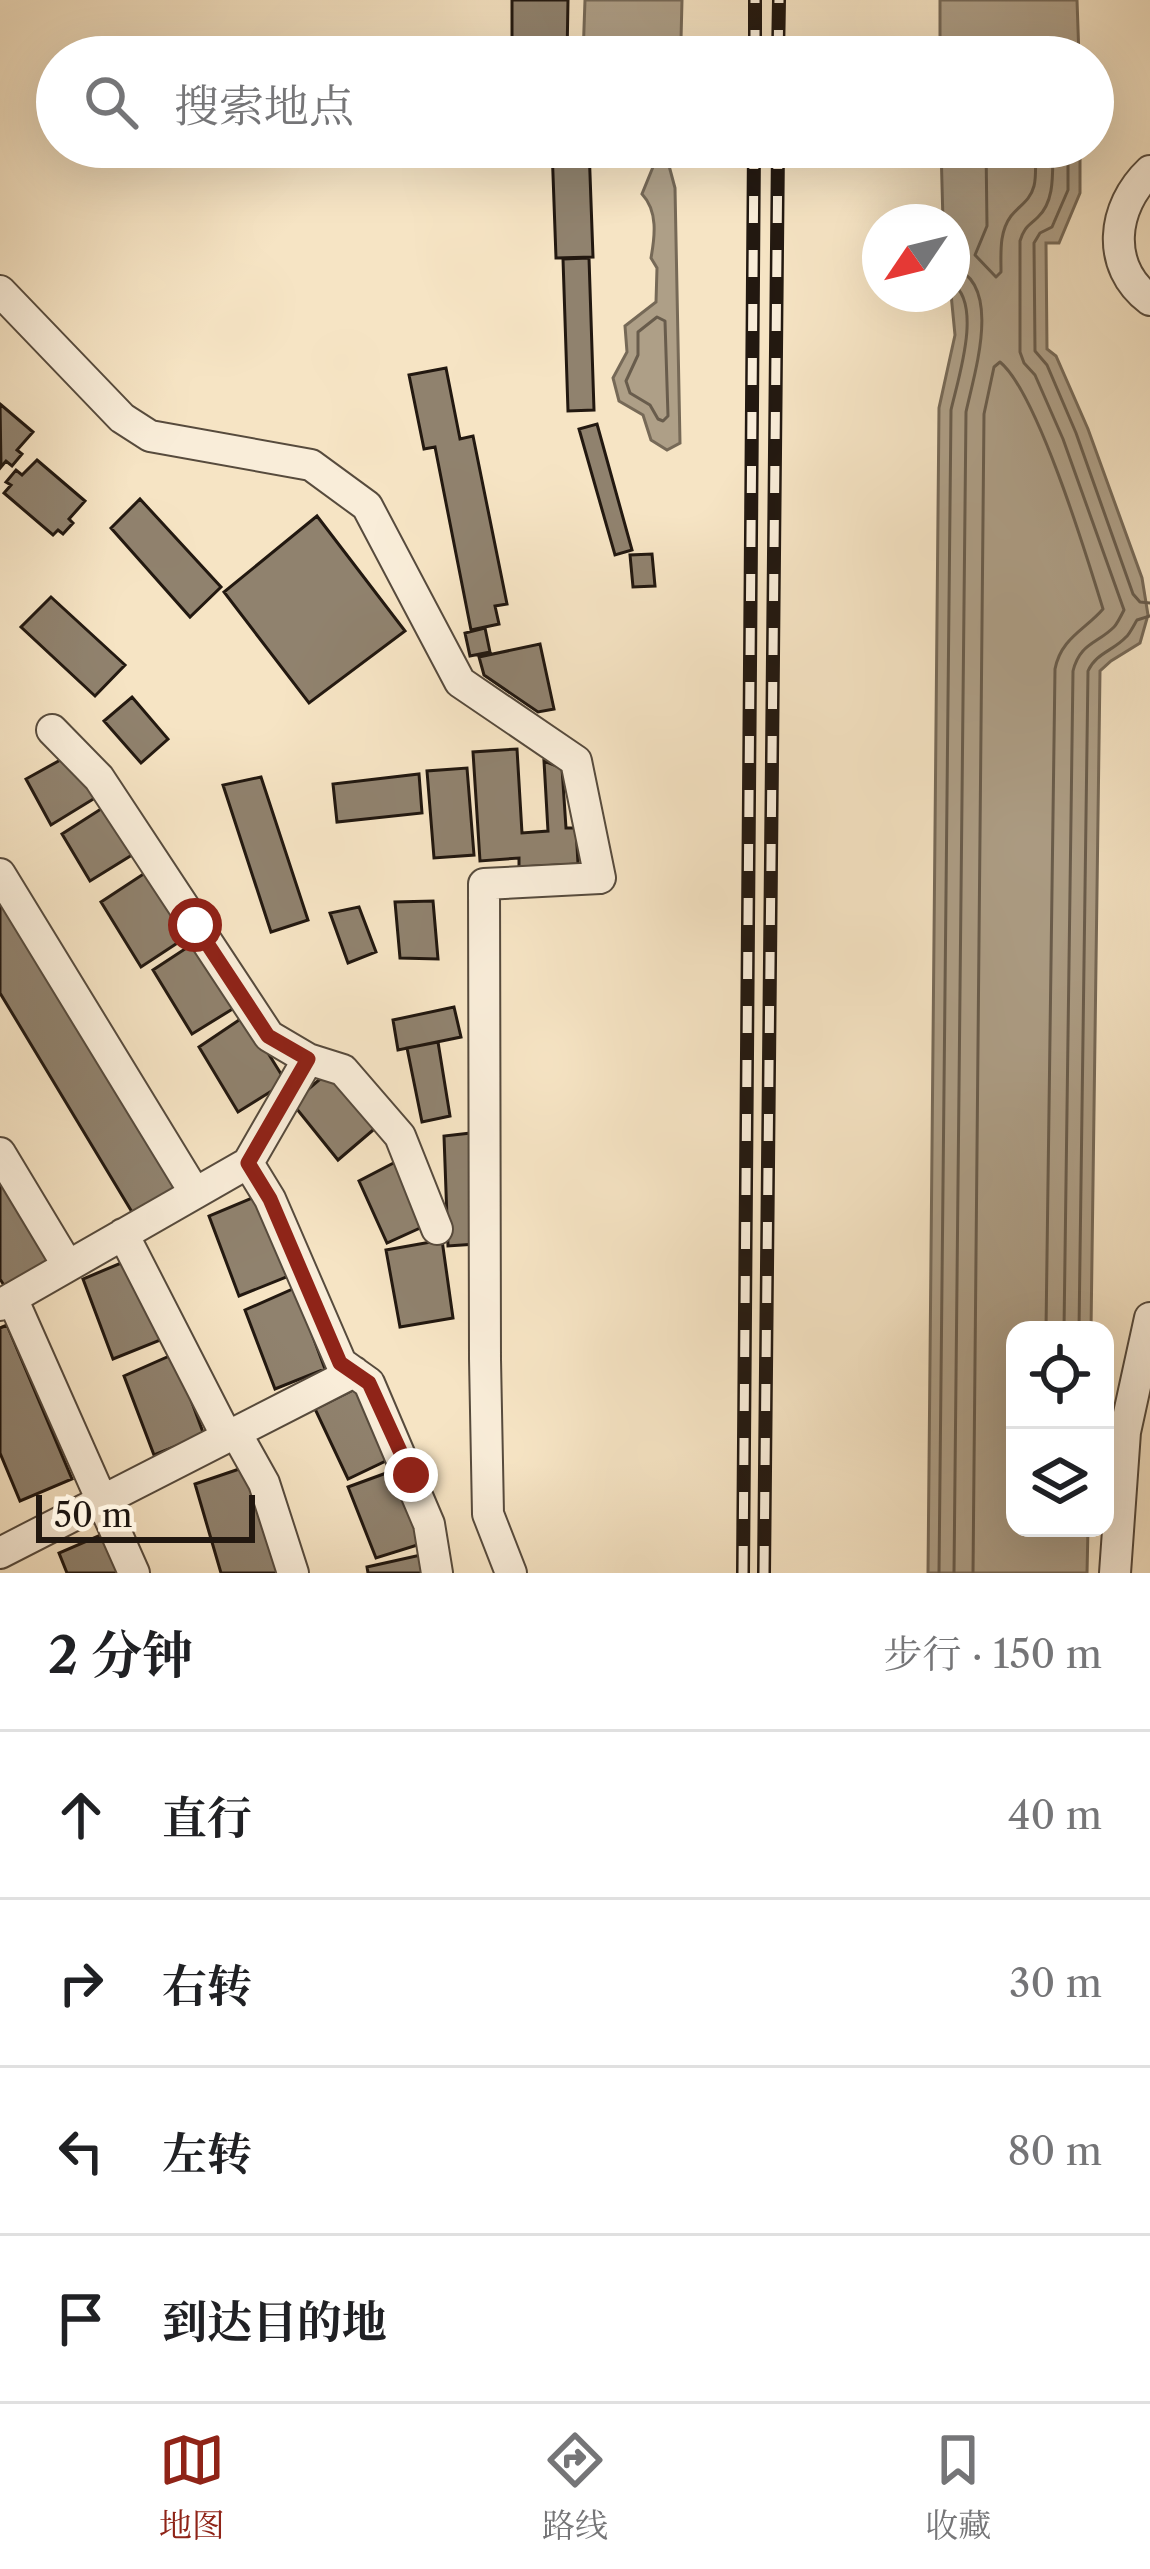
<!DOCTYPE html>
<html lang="zh">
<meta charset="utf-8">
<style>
body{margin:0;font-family:"Libre Caslon Text","Noto Serif SC",serif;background:#f2f2f2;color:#202124}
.controls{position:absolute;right:36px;bottom:36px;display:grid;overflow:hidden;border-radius:24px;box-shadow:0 12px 48px #0002}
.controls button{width:108px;height:108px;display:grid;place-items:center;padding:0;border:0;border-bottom:3px solid #e0e0e0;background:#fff;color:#202124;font:60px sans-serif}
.compass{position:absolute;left:862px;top:204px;width:108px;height:108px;border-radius:50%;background:#fff;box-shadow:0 12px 48px #0002;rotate:235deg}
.scale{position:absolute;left:36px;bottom:30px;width:219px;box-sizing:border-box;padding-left:12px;border:6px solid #221810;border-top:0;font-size:33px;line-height:42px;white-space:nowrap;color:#221810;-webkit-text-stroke:9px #f9edd9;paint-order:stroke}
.stop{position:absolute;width:36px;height:36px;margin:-27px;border:9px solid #8f2418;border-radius:50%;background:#fff}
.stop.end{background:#8f2418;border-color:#fff;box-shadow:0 3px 12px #0008}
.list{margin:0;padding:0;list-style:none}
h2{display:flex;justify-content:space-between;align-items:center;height:156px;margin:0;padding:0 48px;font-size:51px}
h2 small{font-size:39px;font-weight:400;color:#757577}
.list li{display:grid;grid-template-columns:78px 1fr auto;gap:36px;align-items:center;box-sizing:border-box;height:168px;padding:0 48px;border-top:3px solid #e0e0e0}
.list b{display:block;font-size:45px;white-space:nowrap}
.list em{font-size:39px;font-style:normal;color:#757577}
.icon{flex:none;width:66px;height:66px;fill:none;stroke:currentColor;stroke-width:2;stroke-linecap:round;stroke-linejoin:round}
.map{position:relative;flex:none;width:1150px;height:1573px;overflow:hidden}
.search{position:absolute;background:#fff;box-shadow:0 12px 48px #0002;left:36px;right:36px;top:36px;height:132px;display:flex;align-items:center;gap:30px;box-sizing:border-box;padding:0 42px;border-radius:66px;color:#757577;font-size:45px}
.sheet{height:828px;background:#fff}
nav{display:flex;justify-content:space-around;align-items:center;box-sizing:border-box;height:168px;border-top:3px solid #e0e0e0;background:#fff;font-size:33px;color:#757577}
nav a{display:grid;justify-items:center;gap:6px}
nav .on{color:#8f2418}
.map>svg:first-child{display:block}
.water{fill:#ae9f87;stroke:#766957;stroke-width:3}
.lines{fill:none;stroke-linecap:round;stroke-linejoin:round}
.shore{stroke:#685c4c;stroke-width:3}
.building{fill:#90826e;stroke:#221810;stroke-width:3}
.minor-casing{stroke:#574b3d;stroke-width:34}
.minor{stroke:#f9edd9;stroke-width:30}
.rail-casing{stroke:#221810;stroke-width:14}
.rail{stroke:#f9edd9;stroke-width:9;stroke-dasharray:27;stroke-linecap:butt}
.route{stroke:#8f2418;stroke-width:15}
</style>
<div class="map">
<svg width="1150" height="1573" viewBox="0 0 1150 1573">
<rect width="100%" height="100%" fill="#f6e4c4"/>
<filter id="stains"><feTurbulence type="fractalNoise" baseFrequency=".00167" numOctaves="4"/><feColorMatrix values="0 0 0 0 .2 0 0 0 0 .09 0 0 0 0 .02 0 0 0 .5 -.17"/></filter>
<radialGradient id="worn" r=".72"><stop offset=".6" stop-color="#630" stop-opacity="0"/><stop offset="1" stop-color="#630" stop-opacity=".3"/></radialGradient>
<path class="water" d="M585,0H682L681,40L687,57H583Z
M940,0H1077L1079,57H940Z
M648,147H664L675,188L680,443L667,450L651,440L643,415L619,401L613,378L627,352L625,326L656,302L657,268L651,258C655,236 658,211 642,194L653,167Z
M941,147H1080V193L1059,243H1046L1047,349L1056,356L1088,429L1142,578L1148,615L1140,643L1111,661L1100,671L1091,1330H1015V1528H1088L1087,1573H928L939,408L955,335L951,294L952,222H943Z"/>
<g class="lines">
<path class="shore" d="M986,147L987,226L975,255L996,277L1001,272C1001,253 999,232 1011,216C1020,205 1030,201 1034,186C1037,174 1035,159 1035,147
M1053,147C1052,170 1056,200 1038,217C1029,226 1024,227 1020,241V352L1024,363L1035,375L1063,439L1124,610C1122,614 1117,624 1114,627C1097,644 1080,643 1073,671L1064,1330
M1068,147V190L1052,227L1040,233L1034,243L1035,351L1047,365L1076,433L1133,594L1140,602L1150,603
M952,267C1004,283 974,374 966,412L954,1573
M657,317L665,321L668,416L663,421L658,419L650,405L630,393L626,381L638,355V332Z
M1079,1330L1088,671C1096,653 1113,651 1126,637C1129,635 1135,623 1137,620L1150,616
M939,1573L951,410C958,379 983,304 952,283
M973,1573L984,414L994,367L1000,362C1037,392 1087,557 1103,609C1085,630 1061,638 1055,669L1046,1330"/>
</g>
<path class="building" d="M512,0H568L567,57H512Z
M552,147H589L593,257L556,258Z
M589,258L594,410L568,411L563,259Z
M446,368L460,439L473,436L507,604L495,606L499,624L471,630L435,447L424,449L409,375Z
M0,404L33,432L17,450L22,454L12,466L6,461L1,467Z
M597,424L632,550L615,555L579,429Z
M37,460L85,501L69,519L73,523L63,534L58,530L53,535L4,493L11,485L6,482L16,470L22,475Z
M140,499L221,587L190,617L111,528Z
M317,516L405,631L309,703L224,592Z
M652,554L655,586L633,587L630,555Z
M51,597L125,665L95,696L21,627Z
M485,628L490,652L470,656L465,633Z
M540,644L554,709L538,712L484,675L479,657Z
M132,697L168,739L141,763L104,721Z
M517,749L522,833L548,831L544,761L562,768L566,828H576L578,864L519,867V858L480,861L473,752Z
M73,753L95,798L51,825L26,779Z
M467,768L474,855L434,858L427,771Z
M419,774L422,813L337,822L333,784Z
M261,777L308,920L271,932L223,785Z
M104,807L132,855L90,881L62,834Z
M148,871L188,936L141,967L101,902Z
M0,886L184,1190L135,1217L0,993Z
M433,901L438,959L400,958L395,902Z
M359,907L376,952L348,963L330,913Z
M200,939L239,1005L192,1034L153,970Z
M454,1007L461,1037L398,1050L393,1020Z
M245,1016L286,1082L238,1112L199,1047Z
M438,1042L450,1116L422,1122L407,1048Z
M333,1068L379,1125L338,1160L292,1103Z
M471,1133L476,1244L448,1246L444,1136Z
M405,1157L431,1223L387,1243L359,1181Z
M0,1172L53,1259L5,1287L0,1279Z
M259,1195L289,1276L239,1296L209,1216Z
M442,1240L453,1318L400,1327L386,1250Z
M133,1258L163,1339L113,1359L83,1279Z
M295,1288L325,1369L275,1389L245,1310Z
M7,1325L72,1479L20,1501L0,1453V1328Z
M174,1354L204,1435L154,1455L124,1376Z
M361,1386L394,1457L348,1479L315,1409Z
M248,1466L280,1573H221L195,1484Z
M400,1468L427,1542L376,1558L348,1487Z
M110,1531L128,1573H67L59,1553Z
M425,1554L428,1573H368L367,1567Z"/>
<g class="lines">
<g class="minor-casing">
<path id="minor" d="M1150,171C1112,207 1105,266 1150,300
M0,291L122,418L150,436L311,465L367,506L460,682L576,761L600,878L484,884L485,1359L488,1514L511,1573
M52,730L99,778L269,1036L308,1059L248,1163
M0,874L195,1193
M308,1059L343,1070L400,1136L437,1229
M0,1153L68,1266
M123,1234L227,1437
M12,1298L134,1573
M0,1305L248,1163L270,1199L341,1363L369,1383L429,1524L437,1573
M236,1433L264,1483L293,1573
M0,1553L354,1372
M1115,1573L1125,1432L1150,1318"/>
</g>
<use href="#minor" class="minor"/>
<g class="rail-casing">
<path id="rail" d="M755,57V0
M778,57L779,0
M743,1573L754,147
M764,1573L778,147"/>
</g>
<use href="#rail" class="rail"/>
</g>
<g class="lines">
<path class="route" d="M195,925L268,1036L308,1059L248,1163L270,1199L340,1363L369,1383L411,1475"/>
</g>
<rect width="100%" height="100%" filter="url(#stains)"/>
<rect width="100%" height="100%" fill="url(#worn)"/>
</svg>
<div class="controls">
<button><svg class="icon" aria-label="locate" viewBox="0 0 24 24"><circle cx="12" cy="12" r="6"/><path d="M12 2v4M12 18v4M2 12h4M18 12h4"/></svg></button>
<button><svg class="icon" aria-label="layers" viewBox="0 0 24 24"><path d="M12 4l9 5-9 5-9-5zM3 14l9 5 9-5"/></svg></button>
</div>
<svg class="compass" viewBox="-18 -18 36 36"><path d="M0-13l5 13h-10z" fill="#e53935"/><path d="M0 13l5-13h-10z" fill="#757577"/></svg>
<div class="scale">50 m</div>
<div class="stop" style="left:195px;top:925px"></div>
<div class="stop end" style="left:411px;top:1475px"></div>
<div class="search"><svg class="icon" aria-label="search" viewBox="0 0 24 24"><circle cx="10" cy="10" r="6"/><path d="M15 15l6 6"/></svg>搜索地点</div>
</div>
<section class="sheet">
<h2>2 分钟<small>步行 · 150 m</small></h2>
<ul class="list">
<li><svg class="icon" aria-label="ahead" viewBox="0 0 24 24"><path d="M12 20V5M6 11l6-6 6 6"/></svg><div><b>直行</b></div><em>40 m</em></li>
<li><svg class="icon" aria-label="right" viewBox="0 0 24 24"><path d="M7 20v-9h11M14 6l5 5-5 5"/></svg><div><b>右转</b></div><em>30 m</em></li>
<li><svg class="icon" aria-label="left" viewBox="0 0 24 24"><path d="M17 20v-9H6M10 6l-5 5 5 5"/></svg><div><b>左转</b></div><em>80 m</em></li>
<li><svg class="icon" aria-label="arrive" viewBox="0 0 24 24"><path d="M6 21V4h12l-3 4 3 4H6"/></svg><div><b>到达目的地</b></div></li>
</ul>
</section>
<nav>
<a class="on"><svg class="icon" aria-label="map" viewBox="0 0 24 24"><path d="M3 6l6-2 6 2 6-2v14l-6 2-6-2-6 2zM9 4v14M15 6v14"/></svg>地图</a>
<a><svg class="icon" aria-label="directions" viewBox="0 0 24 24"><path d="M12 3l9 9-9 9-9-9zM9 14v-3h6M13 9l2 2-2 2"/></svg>路线</a>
<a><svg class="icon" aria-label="saved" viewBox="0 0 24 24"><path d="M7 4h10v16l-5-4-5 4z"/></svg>收藏</a>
</nav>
